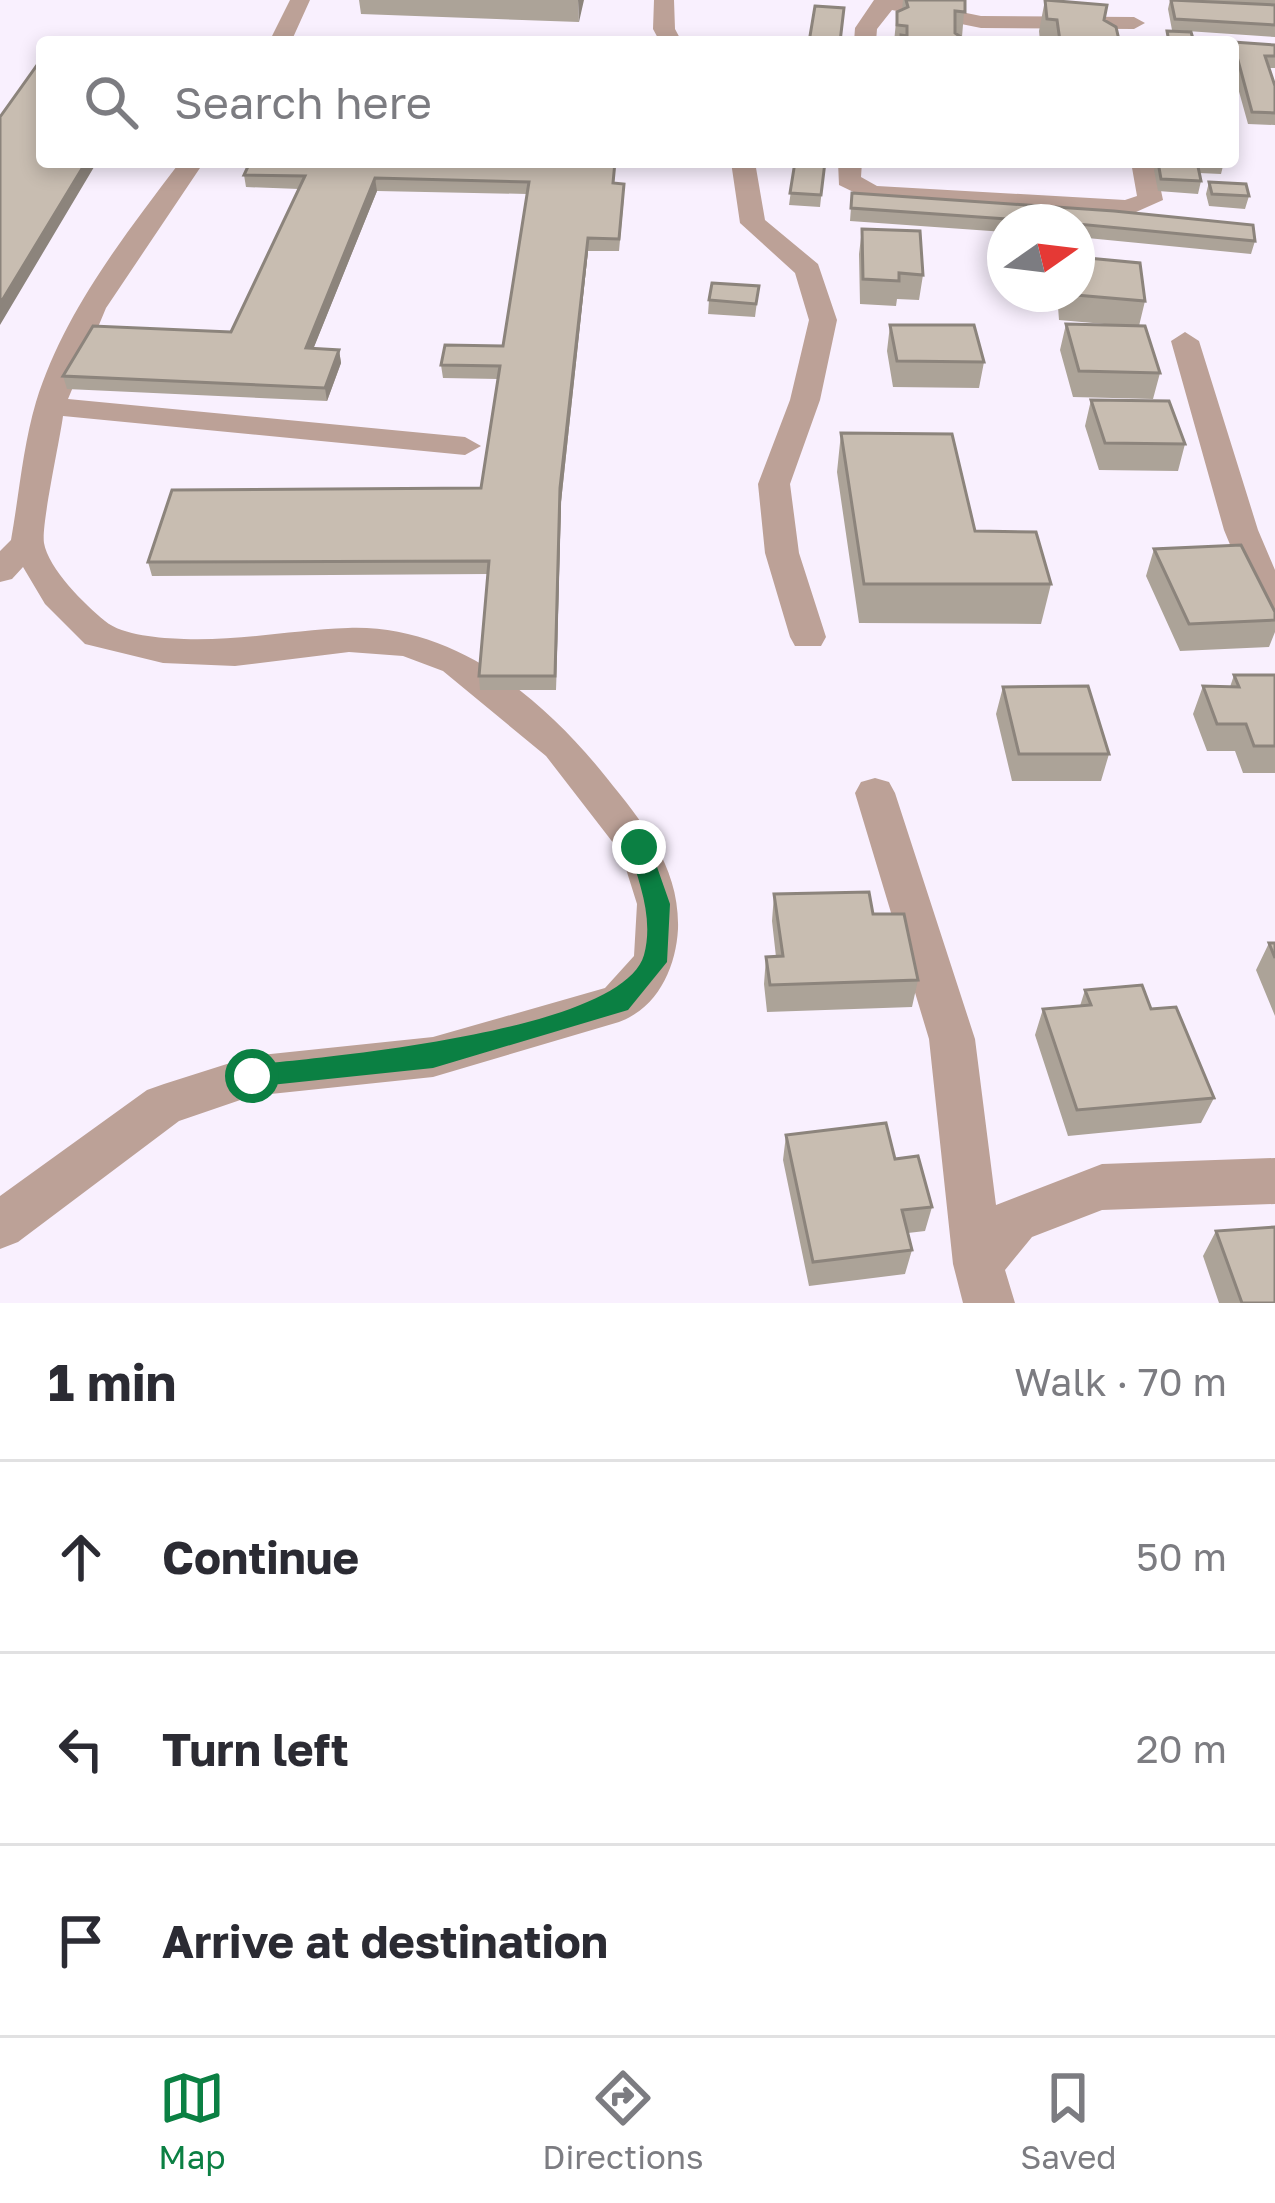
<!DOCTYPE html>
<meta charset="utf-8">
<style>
body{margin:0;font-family:"Golos Text",sans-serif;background:#f7f7f7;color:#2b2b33}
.compass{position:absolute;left:987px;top:204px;width:108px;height:108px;border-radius:50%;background:#fff;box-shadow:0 6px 18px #0003;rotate:76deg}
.stop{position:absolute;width:36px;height:36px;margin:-27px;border:9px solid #0b8043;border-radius:50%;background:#fff}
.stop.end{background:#0b8043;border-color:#fff;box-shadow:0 3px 12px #0008}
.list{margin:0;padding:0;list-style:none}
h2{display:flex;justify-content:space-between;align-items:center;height:156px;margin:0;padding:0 48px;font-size:51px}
h2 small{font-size:39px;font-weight:400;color:#7c7c81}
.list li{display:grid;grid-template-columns:78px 1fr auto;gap:36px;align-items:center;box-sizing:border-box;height:192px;padding:0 48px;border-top:3px solid #e1e1e2}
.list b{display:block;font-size:45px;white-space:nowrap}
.list em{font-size:39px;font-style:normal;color:#7c7c81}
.icon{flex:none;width:66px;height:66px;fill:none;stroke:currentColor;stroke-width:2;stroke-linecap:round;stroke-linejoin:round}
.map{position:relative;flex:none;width:1275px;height:1303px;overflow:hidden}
.search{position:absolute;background:#fff;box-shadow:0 6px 18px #0003;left:36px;right:36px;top:36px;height:132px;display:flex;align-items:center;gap:30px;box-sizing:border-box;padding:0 42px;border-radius:12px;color:#7c7c81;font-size:45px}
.sheet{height:732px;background:#fff}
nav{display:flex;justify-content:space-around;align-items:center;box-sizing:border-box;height:168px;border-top:3px solid #e1e1e2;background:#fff;font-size:33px;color:#7c7c81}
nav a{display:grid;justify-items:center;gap:6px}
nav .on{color:#0b8043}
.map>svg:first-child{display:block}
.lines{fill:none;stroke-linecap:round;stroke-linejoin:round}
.minor{fill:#bca197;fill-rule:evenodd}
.wall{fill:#aca398}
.shaded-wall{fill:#8c847c}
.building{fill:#c8bdb1;stroke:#8c847c;stroke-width:3}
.route{fill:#0b8043}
</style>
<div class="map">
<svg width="1275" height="1303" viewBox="0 0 1275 1303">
<rect width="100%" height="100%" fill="#f9f0fe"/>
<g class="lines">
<path class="minor" d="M290,0H310L291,42H269Z
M654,0H674L675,29L682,42H660L653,29Z
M874,0H903L981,16L1134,17L1145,23L1134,29L981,28L892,10L877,29L876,42H854L855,28Z
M180,162H204L106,308L68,399L465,437L481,446L465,455L63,416C60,440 41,525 44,543C48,568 85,605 105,621C123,636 161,638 184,639C239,641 292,630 348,628C454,624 543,698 606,777C643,823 680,867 678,929C676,967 658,1008 619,1022L433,1077L252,1096L179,1121L18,1242L0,1249V1196L147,1090L164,1084L252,1056L433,1037L605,988L634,956L637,904L621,853L546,756L443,671L403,656L349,652L235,666L163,663L85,644L45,604L23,567L12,579L0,582V551L11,540C19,495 23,446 36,402C64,312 124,236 180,162Z
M731,162H755L765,220L818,264L837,320L820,400L790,484L799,553L826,637L821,646H795L790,637L765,553L758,484L790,400L809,320L795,273L740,223Z
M838,162H862L861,177L877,186L1125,200L1137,196L1131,162H1155L1163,200L1127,216L872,201L839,185Z
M1185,332L1199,341L1258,530L1275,570V622L1263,618L1257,610L1224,530L1171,341Z
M875,778L889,782L895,793L975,1039L996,1205L1102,1164L1275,1158V1204L1102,1210L1032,1237L1005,1270L1015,1303H963L953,1264L929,1039L855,793L861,782Z"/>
</g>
<path class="wall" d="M359,0H578L579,22L361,14Z
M903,0H965L962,37L965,42H894L897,12L902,10Z
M1045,0L1104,20L1118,42H1040L1039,31Z
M1170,0H1275V37L1172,30L1168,9Z
M1233,42L1275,45V68H1269L1275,86V125L1248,124L1233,70Z
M232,162H615L614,183L624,196L619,251H588L561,502L556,690H480L479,676L488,574L152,576L148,562L481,488L498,379L443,378L441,365L503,346L527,194L377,191L313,349L339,350L341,363L327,401L67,389L63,376L231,332L299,189L246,187L244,175L248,166L233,165Z
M795,162H825L820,207L789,205Z
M1156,162H1224L1221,174L1199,173L1201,181L1198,194L1158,191L1154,170Z
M1209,182L1249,196L1245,209L1209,206L1206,194Z
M852,193L1255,241L1251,254L1077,237V222H1005V232L850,221Z
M862,229L923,275L919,300L897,299L896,306L860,304L859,254Z
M759,286L755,317L708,314L709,300Z
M1057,294H1077L1145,301L1139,326L1160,373L1153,399L1073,397L1060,350L1066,324L1127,326L1059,320Z
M890,325L984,362L979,388L893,387L887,351Z
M1091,400L1185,444L1178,471L1099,470L1085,426Z
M841,433L1051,584L1041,624L859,623L837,472Z
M1154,549L1275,612V632L1269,647L1180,651L1146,576Z
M1234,675H1275V773H1243L1235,751H1207L1193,714L1203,686L1230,687Z
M1003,687L1109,754L1101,781H1012L996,714Z
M774,894L873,914L918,980L912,1007L767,1012L764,984L766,957H776L772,921Z
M1269,943H1275V1016L1256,970Z
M1085,990L1151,1009L1214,1098L1201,1123L1068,1136L1035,1035L1043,1009L1080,1006Z
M786,1135L895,1159L932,1207L925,1231L908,1233L912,1250L905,1274L809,1286L783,1160Z
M1216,1231L1275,1303H1219L1203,1256Z"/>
<path class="shaded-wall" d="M578,0H584L579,22Z
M86,162H97L0,325V304Z
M375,178L377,191L308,362L306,348Z
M588,238V251L561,502L556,690L560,488Z
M339,350L341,363L327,401L325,388Z"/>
<path class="building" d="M906,0H965V12L955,11V33L965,40V42L901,41V35L907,36V26L897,25V12L908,7Z
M1045,0L1107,5L1104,20L1116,27L1119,40L1058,42L1060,41L1057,20L1047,19Z
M1171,0L1275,5V25L1175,19Z
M815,6L844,8L840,42H809Z
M1167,31L1191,32L1194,42H1169Z
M1233,42L1275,45V56H1265L1275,86V113L1252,112Z
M40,61H42V162H86L0,304V117Z
M250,162H615L613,183L624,184L619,239L588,238L560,488L555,676H479L489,561L148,562L172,490L481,488L500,366L441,365L445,345L503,346L529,182L375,178L306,348L339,350L325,388L63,376L93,326L231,332L305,176L244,175Z
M795,162H825L821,195L790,193Z
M1158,162H1197L1201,181L1161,179Z
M1209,182L1246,184L1249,196L1212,194Z
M852,193L1114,211L1253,225L1255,241L1077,224V222H1052L851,208Z
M862,229L920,231L923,275L899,273V281L863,279Z
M1077,257L1140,263L1145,301L1064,294H1077Z
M712,283L759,286L756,304L709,300Z
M1066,324L1145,326L1160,373L1079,371Z
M890,325H974L984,362L897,361Z
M1091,400L1169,401L1185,444L1105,443Z
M841,433L952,434L975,531L1036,532L1051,584H864Z
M1241,545L1275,612V620L1189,624L1154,549Z
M1234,675H1275V746H1254L1246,724H1217L1203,686L1239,687Z
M1088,686L1109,754H1019L1003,687Z
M869,892L873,914H904L918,980L770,985L766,957L783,956L774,894Z
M1269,943H1275V958Z
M1142,985L1151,1009L1176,1007L1214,1098L1077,1110L1043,1009L1091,1005L1085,990Z
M886,1123L895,1159L918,1156L932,1207L902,1210L912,1250L813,1262L786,1135Z
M1275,1227V1303H1242L1216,1231Z"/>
<path class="route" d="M639,838L650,847L670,904L667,962L628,1010L433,1068L252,1087L243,1084L240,1076L252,1065C326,1057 622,1032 644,955C654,918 639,881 628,847Z"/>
</svg>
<svg class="compass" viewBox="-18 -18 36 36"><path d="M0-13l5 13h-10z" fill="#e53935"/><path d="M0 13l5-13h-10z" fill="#7c7c81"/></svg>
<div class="stop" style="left:252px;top:1076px"></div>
<div class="stop end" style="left:639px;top:847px"></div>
<div class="search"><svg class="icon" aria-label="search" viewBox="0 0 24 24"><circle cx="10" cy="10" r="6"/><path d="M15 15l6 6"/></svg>Search here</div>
</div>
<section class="sheet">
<h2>1 min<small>Walk · 70 m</small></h2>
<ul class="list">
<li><svg class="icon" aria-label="ahead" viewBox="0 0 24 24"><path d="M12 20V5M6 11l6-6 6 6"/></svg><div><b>Continue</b></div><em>50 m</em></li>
<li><svg class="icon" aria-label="left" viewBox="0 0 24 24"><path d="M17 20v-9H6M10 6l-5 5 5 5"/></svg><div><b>Turn left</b></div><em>20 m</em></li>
<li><svg class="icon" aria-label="arrive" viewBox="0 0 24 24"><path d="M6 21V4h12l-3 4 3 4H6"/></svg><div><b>Arrive at destination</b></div></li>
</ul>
</section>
<nav>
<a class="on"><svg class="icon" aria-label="map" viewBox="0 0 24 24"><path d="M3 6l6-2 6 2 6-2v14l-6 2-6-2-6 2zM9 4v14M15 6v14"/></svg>Map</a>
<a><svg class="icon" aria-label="directions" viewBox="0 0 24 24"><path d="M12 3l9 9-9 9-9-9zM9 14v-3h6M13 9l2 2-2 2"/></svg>Directions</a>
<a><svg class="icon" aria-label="saved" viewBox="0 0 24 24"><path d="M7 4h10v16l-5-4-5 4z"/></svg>Saved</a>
</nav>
